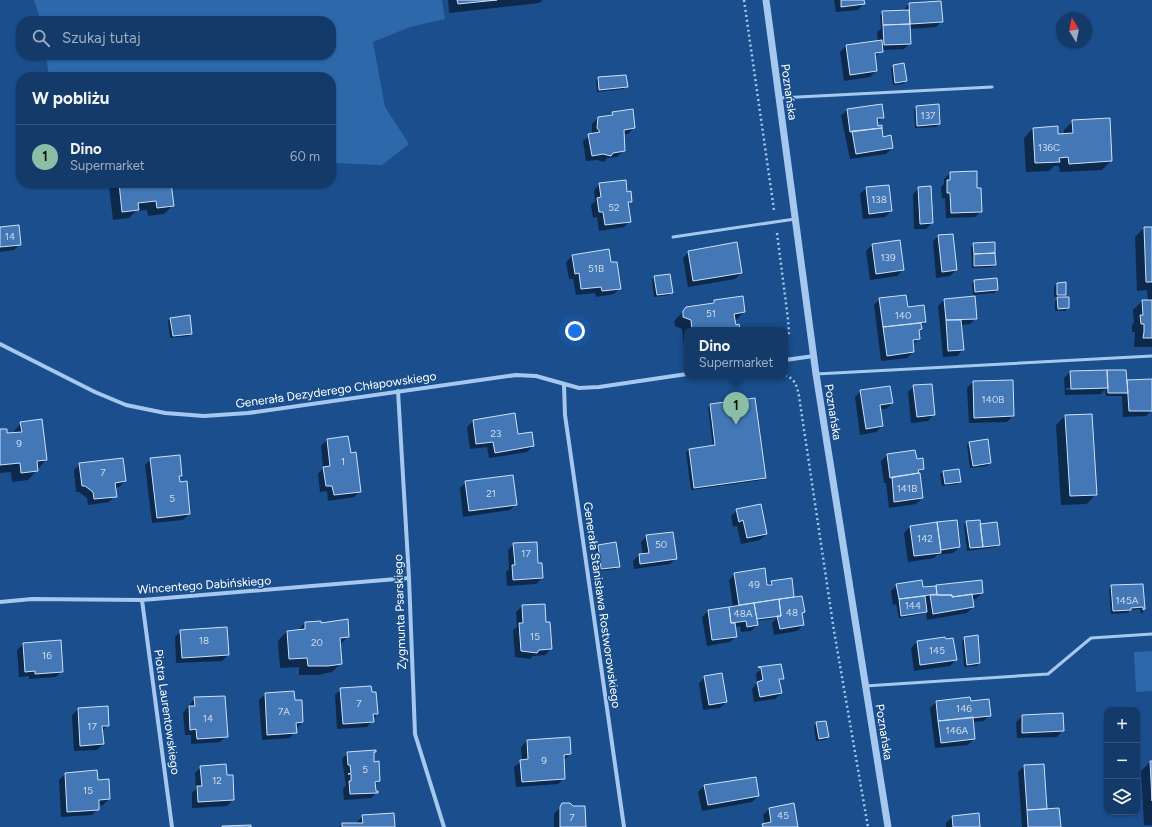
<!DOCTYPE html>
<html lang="pl">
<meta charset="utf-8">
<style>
body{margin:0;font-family:Figtree,sans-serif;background:#1d4170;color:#f1f3f6}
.controls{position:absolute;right:12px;bottom:12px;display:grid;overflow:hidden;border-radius:8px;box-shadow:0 1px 3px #0004}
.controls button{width:36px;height:36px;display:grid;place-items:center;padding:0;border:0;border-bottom:1px solid #33547e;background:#143a6a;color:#f1f3f6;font:20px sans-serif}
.compass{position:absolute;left:1056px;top:12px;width:36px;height:36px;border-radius:50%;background:#143a6a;box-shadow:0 1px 3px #0004;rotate:350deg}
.you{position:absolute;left:575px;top:331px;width:14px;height:14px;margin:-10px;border:3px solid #fff;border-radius:50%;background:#1a73e8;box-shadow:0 0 0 6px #1a73e833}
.badge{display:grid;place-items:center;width:26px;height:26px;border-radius:50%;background:#8abfa5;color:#111;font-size:13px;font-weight:700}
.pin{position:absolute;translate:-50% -33px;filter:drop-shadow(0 1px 2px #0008)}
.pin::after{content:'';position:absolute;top:21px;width:14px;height:12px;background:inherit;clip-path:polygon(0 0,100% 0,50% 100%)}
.popup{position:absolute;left:684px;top:327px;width:104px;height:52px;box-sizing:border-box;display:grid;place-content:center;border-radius:8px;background:#143a6a;filter:drop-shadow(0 1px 3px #0005);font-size:13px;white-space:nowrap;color:#9dadc1}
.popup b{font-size:15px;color:#f1f3f6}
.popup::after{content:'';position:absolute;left:50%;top:100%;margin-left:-8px;border:8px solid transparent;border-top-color:#143a6a}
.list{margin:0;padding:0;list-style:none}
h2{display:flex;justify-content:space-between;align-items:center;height:52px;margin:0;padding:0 16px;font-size:17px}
h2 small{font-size:13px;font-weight:400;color:#9dadc1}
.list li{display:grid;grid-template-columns:26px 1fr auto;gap:12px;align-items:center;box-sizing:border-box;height:64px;padding:0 16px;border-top:1px solid #33547e}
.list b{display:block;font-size:15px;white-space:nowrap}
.list p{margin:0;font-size:13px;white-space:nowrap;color:#9dadc1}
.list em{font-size:13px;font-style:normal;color:#9dadc1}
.icon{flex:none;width:22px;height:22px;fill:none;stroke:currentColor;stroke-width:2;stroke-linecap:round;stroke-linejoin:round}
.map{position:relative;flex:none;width:1152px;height:827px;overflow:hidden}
.search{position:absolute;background:#143a6a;box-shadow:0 1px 3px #0004;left:16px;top:16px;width:320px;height:44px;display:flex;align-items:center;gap:10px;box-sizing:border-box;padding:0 14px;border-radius:16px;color:#9dadc1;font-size:15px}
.panel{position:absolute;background:#143a6a;box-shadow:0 1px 3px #0004;left:16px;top:72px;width:320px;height:116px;border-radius:16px}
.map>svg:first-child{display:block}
.green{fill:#2d68ab}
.shadow{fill:#0007;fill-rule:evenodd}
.building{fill:#4377b5;stroke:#cce1fa}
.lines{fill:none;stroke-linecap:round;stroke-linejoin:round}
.path{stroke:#a6c7ee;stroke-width:2.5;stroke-dasharray:2 3;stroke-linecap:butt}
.service{stroke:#a6c7ee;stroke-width:3}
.minor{stroke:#a6c7ee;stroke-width:4}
.tertiary{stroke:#a6c7ee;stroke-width:7}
.labels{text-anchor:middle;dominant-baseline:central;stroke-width:3;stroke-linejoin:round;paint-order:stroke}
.number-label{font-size:10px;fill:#d0ddec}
.street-label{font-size:12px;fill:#fff;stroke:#1a4e8d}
</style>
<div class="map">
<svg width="1152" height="827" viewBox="0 0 1152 827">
<rect width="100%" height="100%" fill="#1a4e8d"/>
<path class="green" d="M34,0H442L445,19L410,27L373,42L385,107L409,144L382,165L331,163V77H49L46,55H331V21H41Z
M1152,651V691L1136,692L1134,652Z"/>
<path class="shadow" d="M448,0H543L539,3L449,13Z
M834,0H863L864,3L858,10L836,12Z
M940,2L942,21L936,27L910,29V43L904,49L882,50L874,58L876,71L870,77L844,81L840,52L846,46L878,42L877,32L881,29L880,15L883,12L903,11L909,4Z
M893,66L906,81L903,84L893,85L891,69Z
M598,78L626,87L624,89L597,92L596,81Z
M916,107L939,124L936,127L915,128L914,110Z
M847,110L883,117L877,123L878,127L882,138L892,148L886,154L850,159L841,116Z
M613,113L634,128L628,134L623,135V151L617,157L607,158L604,162L597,160L586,161L583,141L592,134V124L598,118L609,117Z
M1073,121L1111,161L1102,170L1060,172L1059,166H1054L1049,171L1026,172L1024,138L1033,128L1057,135L1064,134V130Z
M950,173L977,189L981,211L975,217L946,218L945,198H942L941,187L944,184V179Z
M112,183H170L173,205L164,214L148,216L147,210L136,211L129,218L113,220L109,186Z
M600,184L626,193L631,201L628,205L630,221L624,227L599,231L597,217L593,218L591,205L595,201L594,190Z
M888,186L891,211L885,217L863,219L860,194L866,188Z
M919,188L932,223L926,229H914L913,194Z
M0,228L20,244L14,250L0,252Z
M1144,228H1152V347H1134L1135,332H1132V325L1134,322L1133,310L1142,301H1148L1147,290L1137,291L1135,237Z
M939,235L956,270L950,276L936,278L933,241Z
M737,243L741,273L735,279L688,287L683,258L689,252Z
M974,244L995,265L992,267L972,268L971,247Z
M872,245L903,270L897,276L870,280L866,251Z
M572,256L610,263L620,288L614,294L596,297L595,293L576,295L573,279H569L566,262Z
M654,277L672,292L669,295L654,297L652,280Z
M975,281L997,290L994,293L973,295L972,284Z
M1065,283V294L1062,298L1068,308L1065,311H1055V301L1059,297H1054V286L1057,284Z
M880,299L907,308L925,322L918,331L919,339L912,345L913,352L907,358L881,361L874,305Z
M944,300L976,318L970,324L961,325L963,350L957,356L943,357L938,306Z
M714,301L744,312L735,321V326L739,330H687V345L684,346L682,329L675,326L674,321L687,308L711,304Z
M171,318L191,333L189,336L170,338L168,321Z
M1070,372L1126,382L1127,381L1152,405V410L1146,416L1123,417L1122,396H1106L1105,389L1101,394L1065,395L1064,378ZM1102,387V389L1066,390V388Z
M973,382L1013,416L1007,422L969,423L967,388Z
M914,386L934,414L928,421L911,423L908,392Z
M861,391L892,403L886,409H880L882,426L876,432L860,435L855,397Z
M710,405L765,477L762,480L691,490L686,452L689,450L713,446L708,408Z
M1091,415L1096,494L1087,504L1061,505L1056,425L1065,416Z
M473,421L518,435L533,446L527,452L489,458L487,447L470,449L467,427Z
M21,423L46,460L28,480L12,482L11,472L0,473V430L6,434H12Z
M348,437L350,454L360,491L354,497L328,501L327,491L320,492L318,474L323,468L321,446L327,440Z
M970,443L990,463L987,466L970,468L967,445Z
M914,451L916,460L923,469L919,472L922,498L916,504L889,508L886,483H884L881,461L887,455Z
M151,459L181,476L179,479L189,514L183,520L152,523L145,465Z
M80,464L125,481L119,487L115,488V496L109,502L88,505L87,498L79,492H76L74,470Z
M943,472L960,482L957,484L942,486L940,474Z
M466,482L516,504L510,510L463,517L460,488Z
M737,510L766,534L760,540L741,544L737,526L733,527L731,516Z
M956,521L959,547L953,553L937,555L934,558L908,562L904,533L910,527Z
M967,522L980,525L999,544L996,547L967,551L964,525Z
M647,536L676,558L670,564L634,569L633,561L639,555L643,554L641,542Z
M514,544L537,565L542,578L536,584L507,586L506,572L509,569L508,550Z
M598,546L619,566L616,569L599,571L596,548Z
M735,574L766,587L771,582L791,579L794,598L803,612L801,614L803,625L797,631L774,635L772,623L777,618L756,621L757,625L751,631L741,632L740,626L734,627L736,636L730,642L707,646L702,617L708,611L733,607L729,580Z
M981,581L982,593L976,599H972L973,607L967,613L927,620L926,612L923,614L899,618L896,604L893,605L891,591L897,585L923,588Z
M1142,585L1144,611L1141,614L1140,609L1130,610L1128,613L1111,614L1109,589L1112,586Z
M522,606L545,623L551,649L545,655L533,656L530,659L515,657L513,630L517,627L516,612Z
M347,620L348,636L340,645L341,663L332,672L318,675H299V667L280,668L278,641L287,631H297L305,623H326L328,622Z
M181,631L228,655L222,661L176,663L175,637Z
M945,638L956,660L950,666L914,671L911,648L917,642Z
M965,638L979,663L977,666L964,667L962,641Z
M23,644L62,671L56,677L29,679V676L19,677L17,650Z
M762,668L783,678L779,682L781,693L775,699L754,702L752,689L757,683L756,674Z
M705,677L726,702L720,708L703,710L699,683Z
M341,689L377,714L367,727L337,729L335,695Z
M265,694L294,701L302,722L290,738L262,740L259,700Z
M195,698L226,736L220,742L191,744V735H185L183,713Z
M936,702H970L990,715L984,721L972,722L974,739L968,745L935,748L930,708Z
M107,707L108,725L102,731L103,744L97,750L74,751L72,715L78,709Z
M1022,716L1063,730L1057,737L1017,738L1016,722Z
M817,723L828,737L825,740L816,741L814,726Z
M527,741L570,754L564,760V778L558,784L516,787L514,767L522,761L521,747Z
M375,752L373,754V763L379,781L375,786V792H377L371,798L344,800L343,788L346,786L342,759L348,753Z
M1150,762H1152V825H1144L1141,771Z
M1024,766L1046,810L1060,827H1022L1018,772Z
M201,767L233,800L227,806L192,808V793L196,789L195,773Z
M65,774L97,781L108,780L109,799L103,805L98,806V809L92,815L61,817L59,780Z
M704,786L758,796L752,802L702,811L698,792Z
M563,804L585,827H554V814Z
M769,809L797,827H761L765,825L763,815Z
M978,814L979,827H946V823L952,817Z
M363,816L394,827H339L342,824H355Z"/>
<path class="building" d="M457,0H497L458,4Z
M841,0H864L865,4L841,7Z
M941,1L943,22L910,24L909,3Z
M909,10L910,24L883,25L882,11Z
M910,24L911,44L884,45L883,25Z
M882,40L883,52L875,53L877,71L850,75L846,45Z
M904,63L907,81L895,83L893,65Z
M626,75L628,87L599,90L598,77Z
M882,104L884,118H877L878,126L882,125V128L850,132L847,109Z
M939,104L940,124L917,126L916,106Z
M633,109L635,128L624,130L625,151L613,153L611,156L603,154L592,156L588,134L600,132L597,128L598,117L613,115L612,112Z
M1110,118L1112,161L1069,164L1068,157L1059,158L1060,162L1035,163L1033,128L1058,126V134L1073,133L1072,120Z
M882,128L883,137L891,135L893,148L856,154L852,131Z
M977,171V188H981L982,212L951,213L950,193H947V180H950V172Z
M626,180L627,192L631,191L632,202H628L631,222L605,225L603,212H599L597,198L601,197L599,183Z
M119,183H171L174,206L157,208L156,201L138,203L139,210L122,212Z
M889,185L892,211L869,214L866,187Z
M931,186L933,223L920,224L918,187Z
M19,225L21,245L0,247V227Z
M1144,227H1152V282H1146Z
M953,234L957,270L942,272L938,235Z
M900,240L904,270L876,274L872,244Z
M737,242L742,273L693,281L688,251Z
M995,242V253L974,254L973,243Z
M609,249L611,262H617L621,289L602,291L601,287L581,289L579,273L575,274L572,255Z
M995,253L996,265L974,266V254Z
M670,274L673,293L657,295L654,276Z
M997,278L998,290L975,292L974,280Z
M1066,282V295H1057V283Z
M906,295L908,307L924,305L926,322L883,327L879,298Z
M743,296L745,312L734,314L736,325L739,324L740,330H692L691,320L683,317V311L686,307L714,303V300Z
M975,296L977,319L946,320L944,299Z
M1057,297H1069V308L1058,309Z
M1142,300H1152V338H1143L1144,332V324H1141L1140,315H1143Z
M190,315L192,334L173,336L170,318Z
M946,320H961L964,350L948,351Z
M921,323L922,329L919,330L920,339L913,340L914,352L887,356L883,327Z
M1107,370L1108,388L1071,389L1070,371Z
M1107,370H1126L1128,393H1108Z
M1152,379V411H1129L1127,380Z
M1013,380L1014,416L974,418L973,381Z
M932,384L935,415L917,417L913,385Z
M890,386L893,403L880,405L883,426L866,429L860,390Z
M755,398L766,478L694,488L689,449L715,445L710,404Z
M515,413L518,434L532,432L534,446L495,453L493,442L476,444L473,420Z
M1092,414L1097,495L1070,496L1065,415Z
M42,419L47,460L37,461L38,471L21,473L20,463L0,465V429H7V433L22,432L20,422Z
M348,436L351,453L356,452L361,492L334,495L332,486H326L323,467L330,466L327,439Z
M988,439L991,463L973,466L969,442Z
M915,450L917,459L923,458L924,469L918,470L919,473L890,478L887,454Z
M180,455L182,476H179L180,482L187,481L190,514L157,518L150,458Z
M123,458L126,481L115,483L117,497L94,499L93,492L85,486H82L79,463Z
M959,469L961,482L945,484L943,471Z
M919,473H920L923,498L894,502L892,477Z
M513,475L517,505L469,511L465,481Z
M761,504L767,534L747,538L743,520L739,522L736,509Z
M957,520L960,547L941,550L937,522Z
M980,520L983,547L970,548L966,521Z
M937,522L941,553L914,556L910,526Z
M997,522L1000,545L983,547L980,524Z
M673,532L677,559L640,564L639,554L649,553L646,535Z
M537,542L538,563H542L543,578L513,580L512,565H515L513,543Z
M616,542L620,567L601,569L598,545Z
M765,568L767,585H772L771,581L792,578L794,597L739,605L734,573Z
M922,580L923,587L936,586L937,594L899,599L896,584Z
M982,580L983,593L952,597V595H937L936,585Z
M1143,584L1145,609L1143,610V607L1131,608V610L1113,611L1111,585Z
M972,594L974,607L933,614L930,595H952V597Z
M802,596L805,612L802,613L804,625L780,629L777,616H781L779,599Z
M925,596L927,612L901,616L899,599Z
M779,599L781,616L757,619L754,603Z
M754,603L758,625L747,627L746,621L731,623L729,607Z
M545,604L546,622H550L552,649L539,650L537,653L521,651L519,623H523L522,605Z
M729,607L731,623H735L737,637L712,640L708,610Z
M348,619L349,637L340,638L342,664L328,666H308L307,658L289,659L287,631L305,629V622L321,621V623Z
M227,627L229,655L182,658L180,630Z
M978,635L980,663L967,665L964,637Z
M945,637L946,639L953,638L957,660L920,665L917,641Z
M61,640L63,672L35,674V671L25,672L23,643Z
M781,664L784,679H779L782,693L760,697L757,682L763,680L761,668L758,667Z
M722,673L727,702L709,705L704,676Z
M371,686L372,692H376L378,714H373L374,722L343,724L340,688Z
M294,691L295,700H302L303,722L296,723L297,733L267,735L265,693Z
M225,696L228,737L197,739L196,729L190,730L189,706H195L194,697Z
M970,697L971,701L989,699L991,716L938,721L936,701Z
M108,706L109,726H102L104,744L80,746L78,708Z
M1063,713L1064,731L1022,733V715Z
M973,717L975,739L941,743L938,721Z
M826,721L829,737L819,739L816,722Z
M570,737L571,754L564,755L565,779L522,782L520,760L528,759L527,740Z
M376,750V752H374V762L379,761L380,781L375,782L376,791H378V793L350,794L349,781H351V774H348L351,773L350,765H348L347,752Z
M1150,761H1152V801Z
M226,764L227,775H233L234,800L198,802L197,786H202L200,766Z
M1044,764L1047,809L1027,810L1024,765Z
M97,770L98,780L109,779L110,799L99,800V810L67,812L65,773Z
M756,777L759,796L708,805L704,785Z
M562,803H570L573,806H585L586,827H560V807Z
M794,803L798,827H763L762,824L771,822L769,808Z
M1059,808L1061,827H1028L1027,810Z
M394,813L395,827H342V823H363L362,815Z
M979,813L980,827H953L952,816Z
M251,825V827H222V826Z"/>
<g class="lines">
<path class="path" d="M744,0L774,210
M777,233L788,319L789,333L785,336
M785,375C795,379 797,386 799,396L834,631L868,827"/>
<path class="service" d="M779,98L992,87
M673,237L795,219
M816,374L1152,356
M865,686L1048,674L1091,638L1152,634"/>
<path class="minor" d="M0,344L95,392L126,405L165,413L204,416L248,413L516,375L536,376L579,388L599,387L687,374
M785,360L814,356
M564,385L565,415L624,827
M398,391L409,578L415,734L444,827
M142,600L172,827
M0,602L32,599L142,600L409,578"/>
<path class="tertiary" d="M766,0L816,374L888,827"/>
</g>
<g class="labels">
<g class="number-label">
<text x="928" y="115">137</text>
<text x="1049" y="147">136C</text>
<text x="879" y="199">138</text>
<text x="614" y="207">52</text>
<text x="10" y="236">14</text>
<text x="888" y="257">139</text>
<text x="596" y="268">51B</text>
<text x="711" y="313">51</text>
<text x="903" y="315">140</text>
<text x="993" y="399">140B</text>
<text x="496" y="433">23</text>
<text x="19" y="443">9</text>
<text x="343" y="461">1</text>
<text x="103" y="472">7</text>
<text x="907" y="488">141B</text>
<text x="491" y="493">21</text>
<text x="172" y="498">5</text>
<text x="925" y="538">142</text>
<text x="661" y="544">50</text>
<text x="526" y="553">17</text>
<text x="754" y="584">49</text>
<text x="1127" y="600">145A</text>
<text x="913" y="605">144</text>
<text x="792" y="612">48</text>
<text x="743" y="613">48A</text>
<text x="535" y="636">15</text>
<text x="204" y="640">18</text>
<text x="317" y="642">20</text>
<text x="937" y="650">145</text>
<text x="47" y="655">16</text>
<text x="359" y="703">7</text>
<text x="964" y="708">146</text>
<text x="284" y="711">7A</text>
<text x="208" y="718">14</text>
<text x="92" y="726">17</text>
<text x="957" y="730">146A</text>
<text x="544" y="760">9</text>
<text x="365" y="769">5</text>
<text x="217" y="780">12</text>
<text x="88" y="790">15</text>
<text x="783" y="815">45</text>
<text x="572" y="817">7</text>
</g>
<g class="street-label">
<text transform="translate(789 92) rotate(82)">Poznańska</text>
<text transform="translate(336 390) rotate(-8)">Generała Dezyderego Chłapowskiego</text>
<text transform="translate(833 412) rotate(81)">Poznańska</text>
<text transform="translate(204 585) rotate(-4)">Wincentego Dabińskiego</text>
<text transform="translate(602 605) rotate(82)">Generała Stanisława Rostworowskiego</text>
<text transform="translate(400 612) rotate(-92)">Zygmunta Psarskiego</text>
<text transform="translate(167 712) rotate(82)">Piotra Laurentowskiego</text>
<text transform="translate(884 732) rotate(81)">Poznańska</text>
</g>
</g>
</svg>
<div class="controls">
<button>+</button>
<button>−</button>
<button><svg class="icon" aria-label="layers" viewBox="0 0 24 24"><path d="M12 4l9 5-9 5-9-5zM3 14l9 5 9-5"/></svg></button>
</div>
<svg class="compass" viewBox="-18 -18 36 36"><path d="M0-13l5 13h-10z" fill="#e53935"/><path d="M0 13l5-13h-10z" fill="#9dadc1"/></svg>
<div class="you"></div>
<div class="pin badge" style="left:736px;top:425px">1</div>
<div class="popup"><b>Dino</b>Supermarket</div>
<div class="search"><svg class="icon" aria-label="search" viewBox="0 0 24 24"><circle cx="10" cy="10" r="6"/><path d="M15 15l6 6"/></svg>Szukaj tutaj</div>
<section class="panel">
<h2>W pobliżu<small></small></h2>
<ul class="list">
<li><span class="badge">1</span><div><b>Dino</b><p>Supermarket</p></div><em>60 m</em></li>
</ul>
</section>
</div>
